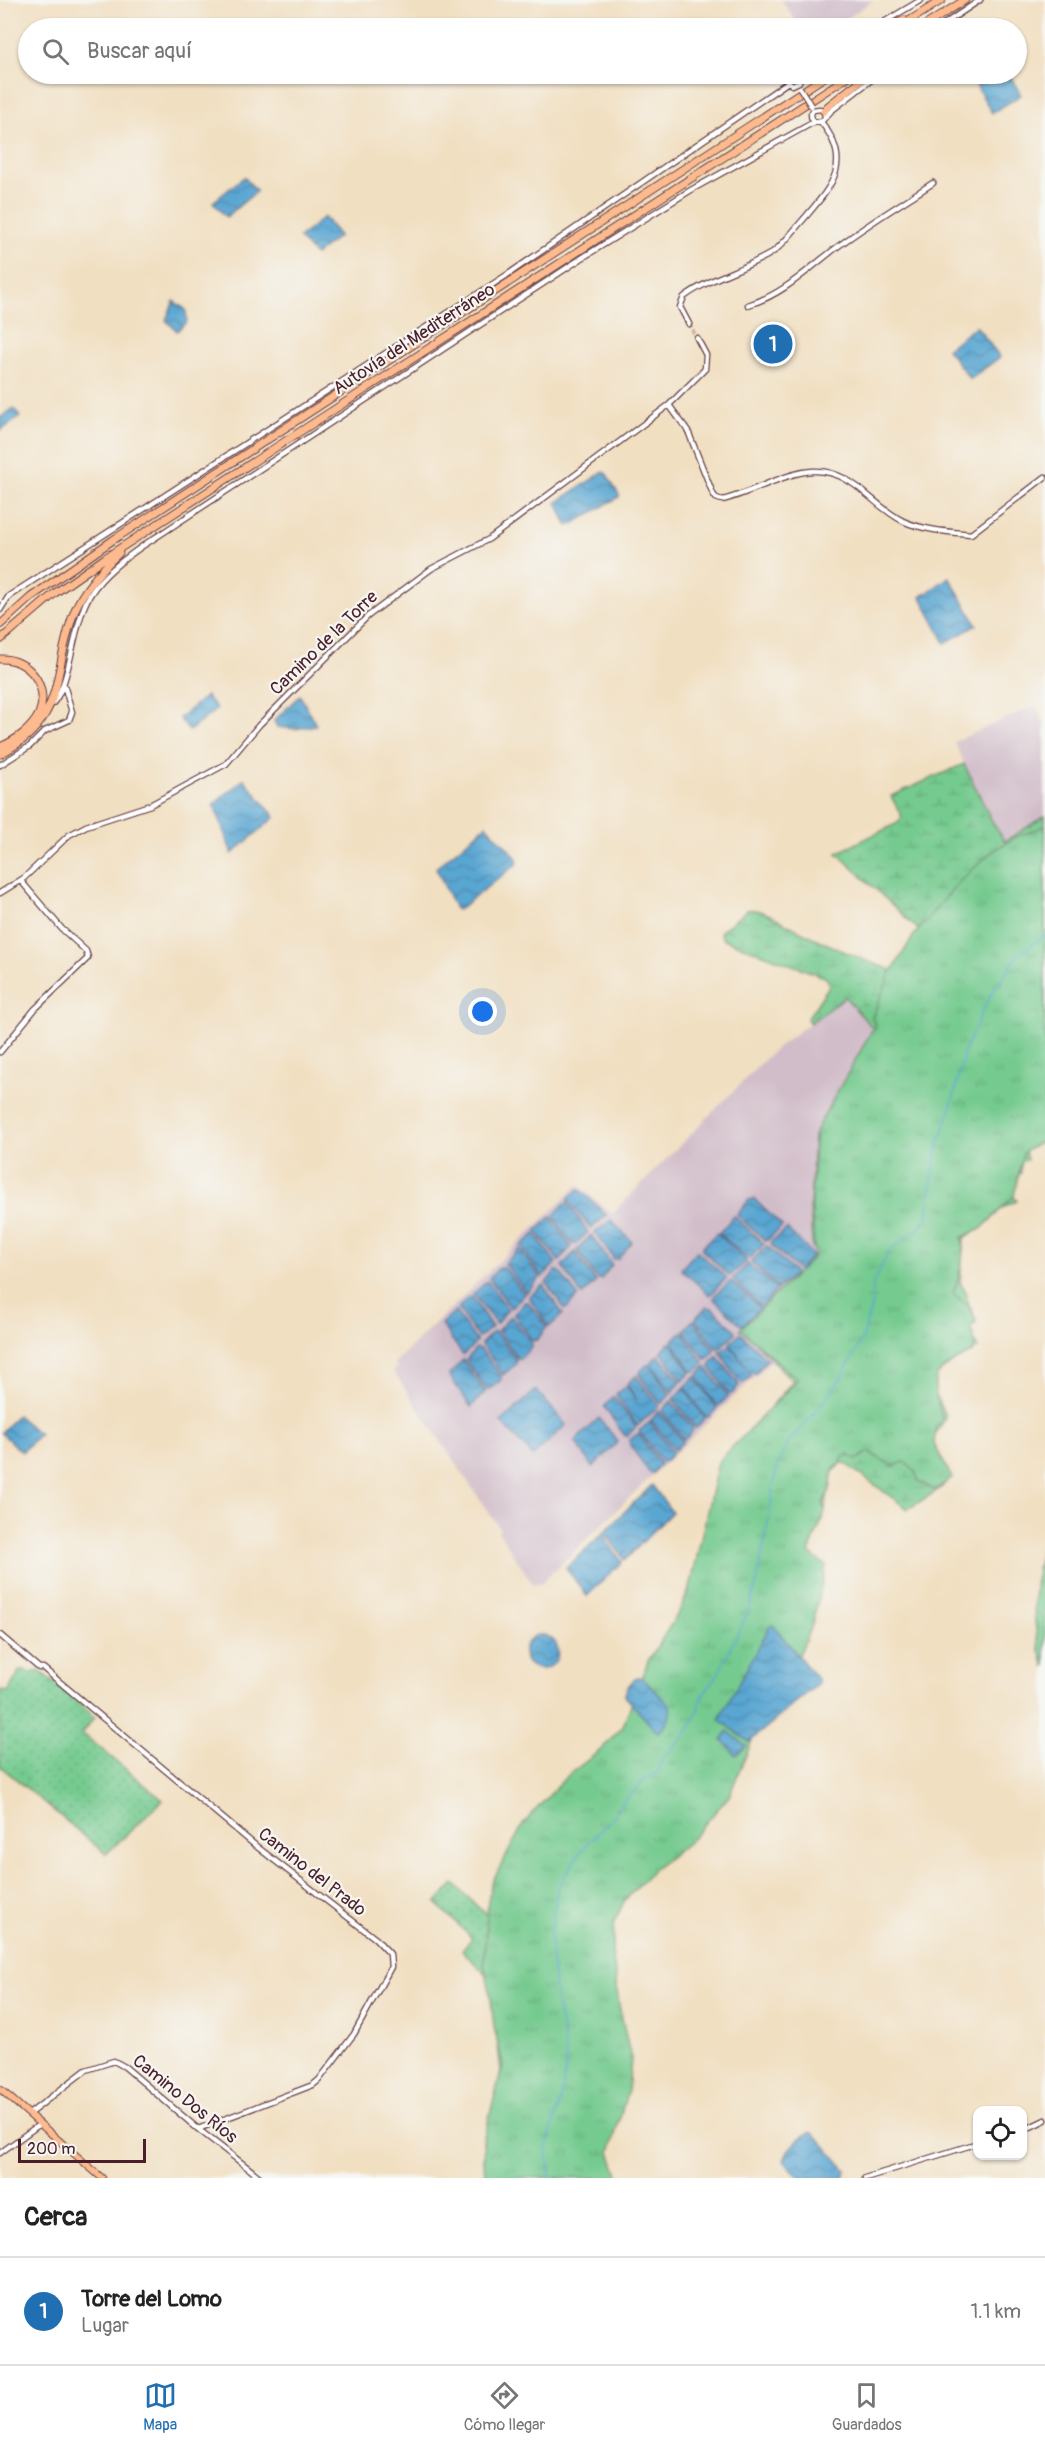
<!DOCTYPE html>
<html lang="es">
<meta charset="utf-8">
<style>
body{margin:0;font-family:Pangolin,sans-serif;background:#f6f6f6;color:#222}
.controls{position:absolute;right:18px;bottom:18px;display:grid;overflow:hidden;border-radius:12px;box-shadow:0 2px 4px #0004}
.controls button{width:54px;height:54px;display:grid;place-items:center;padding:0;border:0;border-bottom:2px solid #e0e0e0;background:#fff;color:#222;font:30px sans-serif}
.scale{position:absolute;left:18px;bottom:15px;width:128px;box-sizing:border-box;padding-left:6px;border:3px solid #4a1f2b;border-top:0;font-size:16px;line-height:21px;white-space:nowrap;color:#4a1f2b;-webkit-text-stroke:4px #f6f6f2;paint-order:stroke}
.you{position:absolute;left:483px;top:1012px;width:21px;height:21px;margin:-15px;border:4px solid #fff;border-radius:50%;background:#1a73e8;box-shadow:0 0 0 9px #1a73e833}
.badge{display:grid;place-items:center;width:39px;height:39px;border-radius:50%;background:#1f6fb2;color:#fff;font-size:20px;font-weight:700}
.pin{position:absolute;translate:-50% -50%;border:3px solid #fff;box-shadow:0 2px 6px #0006}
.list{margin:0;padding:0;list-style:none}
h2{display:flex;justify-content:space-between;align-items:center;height:78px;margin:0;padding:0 24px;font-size:26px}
h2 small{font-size:20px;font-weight:400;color:#767676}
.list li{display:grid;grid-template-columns:39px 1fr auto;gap:18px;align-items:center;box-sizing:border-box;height:108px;padding:0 24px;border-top:2px solid #e0e0e0}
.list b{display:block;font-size:22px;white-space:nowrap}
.list p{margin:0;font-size:20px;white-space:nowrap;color:#767676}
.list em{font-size:20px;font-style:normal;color:#767676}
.icon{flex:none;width:33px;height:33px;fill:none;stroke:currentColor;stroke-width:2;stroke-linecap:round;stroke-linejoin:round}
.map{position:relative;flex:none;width:1045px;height:2178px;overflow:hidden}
.search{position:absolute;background:#fff;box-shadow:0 2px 4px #0004;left:18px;right:18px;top:18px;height:66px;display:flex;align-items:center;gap:15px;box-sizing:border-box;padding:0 21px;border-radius:33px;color:#767676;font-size:22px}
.sheet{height:186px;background:#fff}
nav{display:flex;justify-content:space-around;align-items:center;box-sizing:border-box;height:84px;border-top:2px solid #e0e0e0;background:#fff;font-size:16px;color:#767676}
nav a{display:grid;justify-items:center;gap:3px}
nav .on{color:#1f6fb2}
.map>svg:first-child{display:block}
.industrial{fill:#d1bdc9}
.grass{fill:url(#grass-dots);stroke:#5f745d;stroke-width:1.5}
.wetland{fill:url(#wetland-marsh);stroke:#5f745d;stroke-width:1.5}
.park{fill:url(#park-tufts);stroke:#5f745d;stroke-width:1.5}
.water{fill:url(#water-waves);stroke:#52627e;stroke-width:1.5}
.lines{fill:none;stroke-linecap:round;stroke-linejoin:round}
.stream{stroke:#59a6d2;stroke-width:1.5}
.minor-tunnel{stroke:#d0b9a3;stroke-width:4.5;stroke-dasharray:4.5 2;stroke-linecap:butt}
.minor-casing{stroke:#633c42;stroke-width:7}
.major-casing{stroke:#633c42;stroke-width:8}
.highway-casing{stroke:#633c42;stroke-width:9}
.minor{stroke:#fff;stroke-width:4.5}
.major{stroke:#fcba8e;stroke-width:6}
.highway{stroke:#fcba8e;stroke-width:7}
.minor-bridge-casing{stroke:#633c42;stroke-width:7;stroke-linecap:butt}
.minor-bridge{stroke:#fff;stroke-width:4.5}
.labels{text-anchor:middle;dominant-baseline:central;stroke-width:4.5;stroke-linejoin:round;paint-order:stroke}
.street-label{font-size:18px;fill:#4a1f2b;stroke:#f6f6f2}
</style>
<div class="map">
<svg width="1045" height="2178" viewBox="0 0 1045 2178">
<defs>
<pattern id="grass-dots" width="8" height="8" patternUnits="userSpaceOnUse" patternTransform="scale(1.5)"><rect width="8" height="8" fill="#74ca8f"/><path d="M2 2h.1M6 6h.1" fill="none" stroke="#66ad7c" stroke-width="1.8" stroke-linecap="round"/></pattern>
<pattern id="wetland-marsh" width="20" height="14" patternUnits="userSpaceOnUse" patternTransform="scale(1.5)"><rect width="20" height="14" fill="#74ca8f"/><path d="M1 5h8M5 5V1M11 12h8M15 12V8" fill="none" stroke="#66ad7c"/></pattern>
<pattern id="park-tufts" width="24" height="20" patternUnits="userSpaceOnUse" patternTransform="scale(1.5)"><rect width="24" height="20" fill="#74ca8f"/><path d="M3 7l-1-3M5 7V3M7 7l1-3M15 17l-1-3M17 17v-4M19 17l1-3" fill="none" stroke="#66ad7c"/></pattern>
<pattern id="water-waves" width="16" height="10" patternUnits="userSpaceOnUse" patternTransform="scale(1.5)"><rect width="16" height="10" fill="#59a6d2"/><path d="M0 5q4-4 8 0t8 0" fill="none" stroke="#4c87ab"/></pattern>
</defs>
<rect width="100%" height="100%" fill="#f6f6f2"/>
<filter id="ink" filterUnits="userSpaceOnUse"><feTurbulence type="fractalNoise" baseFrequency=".0167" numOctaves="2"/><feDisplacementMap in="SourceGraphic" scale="12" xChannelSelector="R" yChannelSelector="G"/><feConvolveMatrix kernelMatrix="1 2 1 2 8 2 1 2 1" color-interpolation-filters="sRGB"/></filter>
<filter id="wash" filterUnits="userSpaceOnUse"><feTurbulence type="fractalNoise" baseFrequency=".008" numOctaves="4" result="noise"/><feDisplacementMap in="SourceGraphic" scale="24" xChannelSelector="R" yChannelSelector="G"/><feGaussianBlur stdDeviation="1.35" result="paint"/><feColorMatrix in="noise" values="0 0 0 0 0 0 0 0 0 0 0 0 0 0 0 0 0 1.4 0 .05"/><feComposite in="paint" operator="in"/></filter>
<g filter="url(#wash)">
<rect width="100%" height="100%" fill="#f1dfc1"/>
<path class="industrial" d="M781,0H874L833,28H801Z
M1036,705L1045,728V816L1006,842L994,825L954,742Z
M845,997L877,1033L814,1136L810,1205L812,1247L817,1255L773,1359L541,1583L533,1584L498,1531L500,1529L393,1371L397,1367L394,1363L578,1185L612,1214L775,1049Z"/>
<path class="grass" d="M20,1670L31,1673L40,1671L95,1717L82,1733L163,1800L106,1854L0,1766V1690L8,1692Z
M454,1884L480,1909L530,1946L498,2091L501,2071L489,1977L462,1951L472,1938L436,1903Z"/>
<path class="wetland" d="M964,764L994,825L1005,841L1045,816V1103L1041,1108L1045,1136L1025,1151L1027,1160L1021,1161V1173L1016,1178L1003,1180L1017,1201C998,1208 998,1213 984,1226C978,1232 969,1233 964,1239L960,1283L967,1294L966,1300L973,1312L975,1320L968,1330L978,1348L938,1369L934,1375L935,1395L946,1417L932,1440L949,1479L940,1489L908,1509L843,1462L832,1473L823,1518L807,1554L671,1690L719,1467L793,1381L742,1329L817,1255L812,1247L810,1205L814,1136L877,1033L845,997L810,1023L807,1019L829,986L827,978L723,939L720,932L747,910C758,907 775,918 785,923C827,946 869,962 913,978L940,950L837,853L898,823L902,817L891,796Z"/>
<path class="park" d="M1045,826V1105L1043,1112L1045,1116V1139L1023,1153L1014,1196L981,1229L962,1237C965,1254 960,1276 953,1293L968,1306L976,1320L975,1324L970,1327C974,1336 976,1342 973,1352C929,1374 929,1375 943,1421L936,1426L934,1444L952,1478L934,1490L918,1481L915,1470L904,1462L893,1466L868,1452L857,1460L848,1454L843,1456L841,1464L833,1469L830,1490L823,1502L825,1511L809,1553L826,1566L812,1625L792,1671L761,1719L729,1796L691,1840L653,1870L625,1900L615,1920L612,1951L619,2005L631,2059L628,2090L610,2152L619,2178H485L483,2140L503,2065L494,2027L490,1991L484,1965L488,1901L491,1884L524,1823L566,1777L603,1748L623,1726L648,1661L679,1612L690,1588L718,1462L798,1379L740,1329L815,1256L811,1196L816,1130L875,1025L872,1018L890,974L914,935L959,882L990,853L1016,837Z
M1045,1535V1667C1029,1620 1032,1582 1045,1535Z"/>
<path class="water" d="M995,74H1009L1021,95L992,113L976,85Z
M244,177L257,191L226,217L213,202Z
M324,217L339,236L315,255L299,238Z
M174,301L186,310L187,322L177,331L166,320Z
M976,326L1000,357L970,379L947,349Z
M14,408L20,417L0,431V418Z
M603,472L606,473L619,495V497L569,526L567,525L557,502Z
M949,577L977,625L945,643L921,597Z
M300,695L316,725L295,729L277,727L274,721Z
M206,696L217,709L189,731L179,718Z
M244,779L275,817L232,854L214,804Z
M486,825L517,858L518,863L458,910L455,909L436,868Z
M579,1189L606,1215L591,1229L569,1201V1197Z
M754,1199L782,1226L768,1240L766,1241L737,1215L749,1200Z
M565,1203H568L588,1232L576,1244H572L553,1216Z
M734,1216L764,1244L750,1258H747L719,1233Z
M551,1217L571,1247L559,1261L536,1231Z
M611,1220L632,1242L618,1259H614L595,1233Z
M787,1229L813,1255L799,1271L771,1245L772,1241Z
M717,1233L746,1260V1262L730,1276L702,1250V1247Z
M535,1234L556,1263L542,1277L521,1246Z
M591,1235L612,1265L601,1279H597L577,1250Z
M767,1246L794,1272L795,1274L778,1288L751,1262Z
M520,1249L540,1278L526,1293L505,1263Z
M697,1251L727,1278L710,1295L681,1269Z
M575,1252L596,1282L582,1295L562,1266Z
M748,1264L777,1289L763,1306L759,1305L733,1279Z
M504,1267L524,1294L511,1308L489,1278L499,1268Z
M556,1271H559L578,1296L567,1308L565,1309L546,1283Z
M487,1281L508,1309L496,1324L473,1294Z
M731,1281L760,1308L744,1324L741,1325L714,1299L715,1295Z
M543,1285L563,1314L549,1327L529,1297Z
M472,1297L492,1327L478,1338L458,1308L468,1298Z
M525,1302H528L547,1327L537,1340L532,1341L514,1314Z
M706,1307L712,1308L735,1330V1333L720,1348H716L695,1319Z
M455,1311L477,1342L463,1355L441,1324Z
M509,1317H512L532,1344L531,1347L521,1358H517L498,1330Z
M692,1321H694L715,1351L706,1360L684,1331Z
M493,1332H496L516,1360V1364L503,1375L481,1344Z
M680,1333H683L704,1363L696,1371H692L672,1341Z
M740,1333L767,1359L755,1374L750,1372L751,1377L743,1383L739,1381L720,1352L730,1345L746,1367L730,1343Z
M669,1343H671L691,1372L683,1381L661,1352Z
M476,1348L480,1349L501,1376V1380L490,1389H486L466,1360Z
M658,1355L681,1382L672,1392L650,1364Z
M716,1357H718L739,1385L732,1394H729L709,1366Z
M463,1360L485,1392L471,1407L449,1375Z
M647,1365H650L670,1394L663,1403H660L639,1375L640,1372Z
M705,1366L728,1396L719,1406L716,1405L697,1376Z
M636,1376L659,1406L637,1426L616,1394L626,1386L637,1400L627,1384Z
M695,1377L717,1408L709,1417H705L685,1387Z
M684,1388L705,1418L696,1428L673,1399Z
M536,1390L566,1425L533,1456L501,1422Z
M613,1397L615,1398L636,1427L627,1436H625L604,1407Z
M671,1401L693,1428L692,1432L684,1440L662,1411Z
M659,1411L683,1442L675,1450L651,1420Z
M17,1415L39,1434L22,1452L1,1433Z
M599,1418L618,1442L593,1467L575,1441Z
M650,1422L673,1452L666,1461L662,1462L639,1431Z
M637,1434H639L660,1464L653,1473L649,1472L630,1445V1440Z
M652,1485L672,1512L625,1560L604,1532Z
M602,1534L622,1562L587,1596L566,1568Z
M773,1625L818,1680V1684L749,1742L719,1719L770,1626Z
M524 1652a17 17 0 1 1 34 0a17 17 0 1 1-34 0Z
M641,1677L670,1705C672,1715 667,1727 658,1732L654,1729L625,1696C626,1687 632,1679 641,1677Z
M728,1731L746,1746L736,1755L722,1740Z
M813,2132L846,2170L843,2177L801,2178L784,2161C785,2151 802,2133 813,2132Z"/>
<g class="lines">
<path class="stream" d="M550,2178L547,2153L549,2138L561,2099L566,2065L564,2039L556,2002L550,1939L558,1886L581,1851L614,1816L621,1804L644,1780L659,1771L662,1759L684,1736L694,1720L704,1693L718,1674L749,1610L757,1581L771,1507L772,1491L779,1461L789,1442L821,1406L840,1380L862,1340L872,1303L873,1283L890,1250L917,1230L927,1218L937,1149L950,1111L965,1050L988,999L1018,955L1045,935"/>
</g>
</g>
<g filter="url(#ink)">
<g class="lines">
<path class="minor-tunnel" d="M689,324L697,338"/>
<g class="minor-casing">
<path id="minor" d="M874,28L921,0
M938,28L980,0
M787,74V80L792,85L799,82L800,76
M825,117L824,111L820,109L813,110L811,114L812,121L821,122L831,111L879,74
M748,305C786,294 813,264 844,242C873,221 904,202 933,183
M689,324L680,307L684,297C709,278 743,270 770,254C783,246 792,232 802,221C830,188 855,164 821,122
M669,405L688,431L713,494L716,498L722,500C749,494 786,472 813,471C852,469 872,506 903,521C922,530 950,532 971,534L1045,477
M0,610L9,596L507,275L788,82
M50,706C71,689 72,623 90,595C103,574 124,559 144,545L582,258L691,190L814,122
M0,765L30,746L45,731L69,720L72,712L64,685
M0,893L24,878L69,835L86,826L150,805L226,764L259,725L368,616L431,569L489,539L669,405L705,369L706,355L697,338
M0,1052L35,1009L88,958L86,951L62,929L21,881
M0,1635L39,1668H43L256,1846L376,1939L390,1954L391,1967L354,2034L319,2080L313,2085L198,2129
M29,2114L86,2070L114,2061L125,2067L198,2129L261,2178
M1022,2131L1045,2120
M0,2153L40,2124
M865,2178L978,2143"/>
</g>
<g class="major-casing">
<path id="major" d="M0,2089L102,2178"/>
</g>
<g class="highway-casing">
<path id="highway" d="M888,28L904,20
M898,28L942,0
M921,28L965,0
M800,76L805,74
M824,111L828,106L869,74
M0,625L31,597L113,540L829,74
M0,640L55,593L105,558L852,74
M0,659C28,658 50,685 39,714C32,729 15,741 0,747
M0,754C69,720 51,670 75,610C84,588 102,569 119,553"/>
</g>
<use href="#minor" class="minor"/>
<use href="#major" class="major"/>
<use href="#highway" class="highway"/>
<g class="minor-bridge-casing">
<path id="minor-bridge" d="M800,88L811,106"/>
</g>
<use href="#minor-bridge" class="minor-bridge"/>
</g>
</g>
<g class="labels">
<g class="street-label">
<text transform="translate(414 339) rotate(-33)">Autovía del Mediterráneo</text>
<text transform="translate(324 643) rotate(-44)">Camino de la Torre</text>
<text transform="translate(312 1872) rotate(38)">Camino del Prado</text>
<text transform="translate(185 2099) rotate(39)">Camino Dos Ríos</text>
</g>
</g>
</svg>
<div class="controls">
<button><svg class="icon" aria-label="locate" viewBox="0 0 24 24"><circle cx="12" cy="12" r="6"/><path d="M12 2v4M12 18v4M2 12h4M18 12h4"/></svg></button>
</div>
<div class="scale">200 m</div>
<div class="you"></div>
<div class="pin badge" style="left:773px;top:344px">1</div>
<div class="search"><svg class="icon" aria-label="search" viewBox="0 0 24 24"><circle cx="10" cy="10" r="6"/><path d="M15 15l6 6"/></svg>Buscar aquí</div>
</div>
<section class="sheet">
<h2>Cerca<small></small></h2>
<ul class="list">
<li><span class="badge">1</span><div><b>Torre del Lomo</b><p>Lugar</p></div><em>1.1 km</em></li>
</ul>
</section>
<nav>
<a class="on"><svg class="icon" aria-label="map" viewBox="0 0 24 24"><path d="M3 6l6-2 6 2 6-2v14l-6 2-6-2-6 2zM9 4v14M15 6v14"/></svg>Mapa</a>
<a><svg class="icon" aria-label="directions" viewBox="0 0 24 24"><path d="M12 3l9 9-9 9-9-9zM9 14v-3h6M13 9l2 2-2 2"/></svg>Cómo llegar</a>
<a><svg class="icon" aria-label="saved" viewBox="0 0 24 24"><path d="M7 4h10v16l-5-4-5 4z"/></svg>Guardados</a>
</nav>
